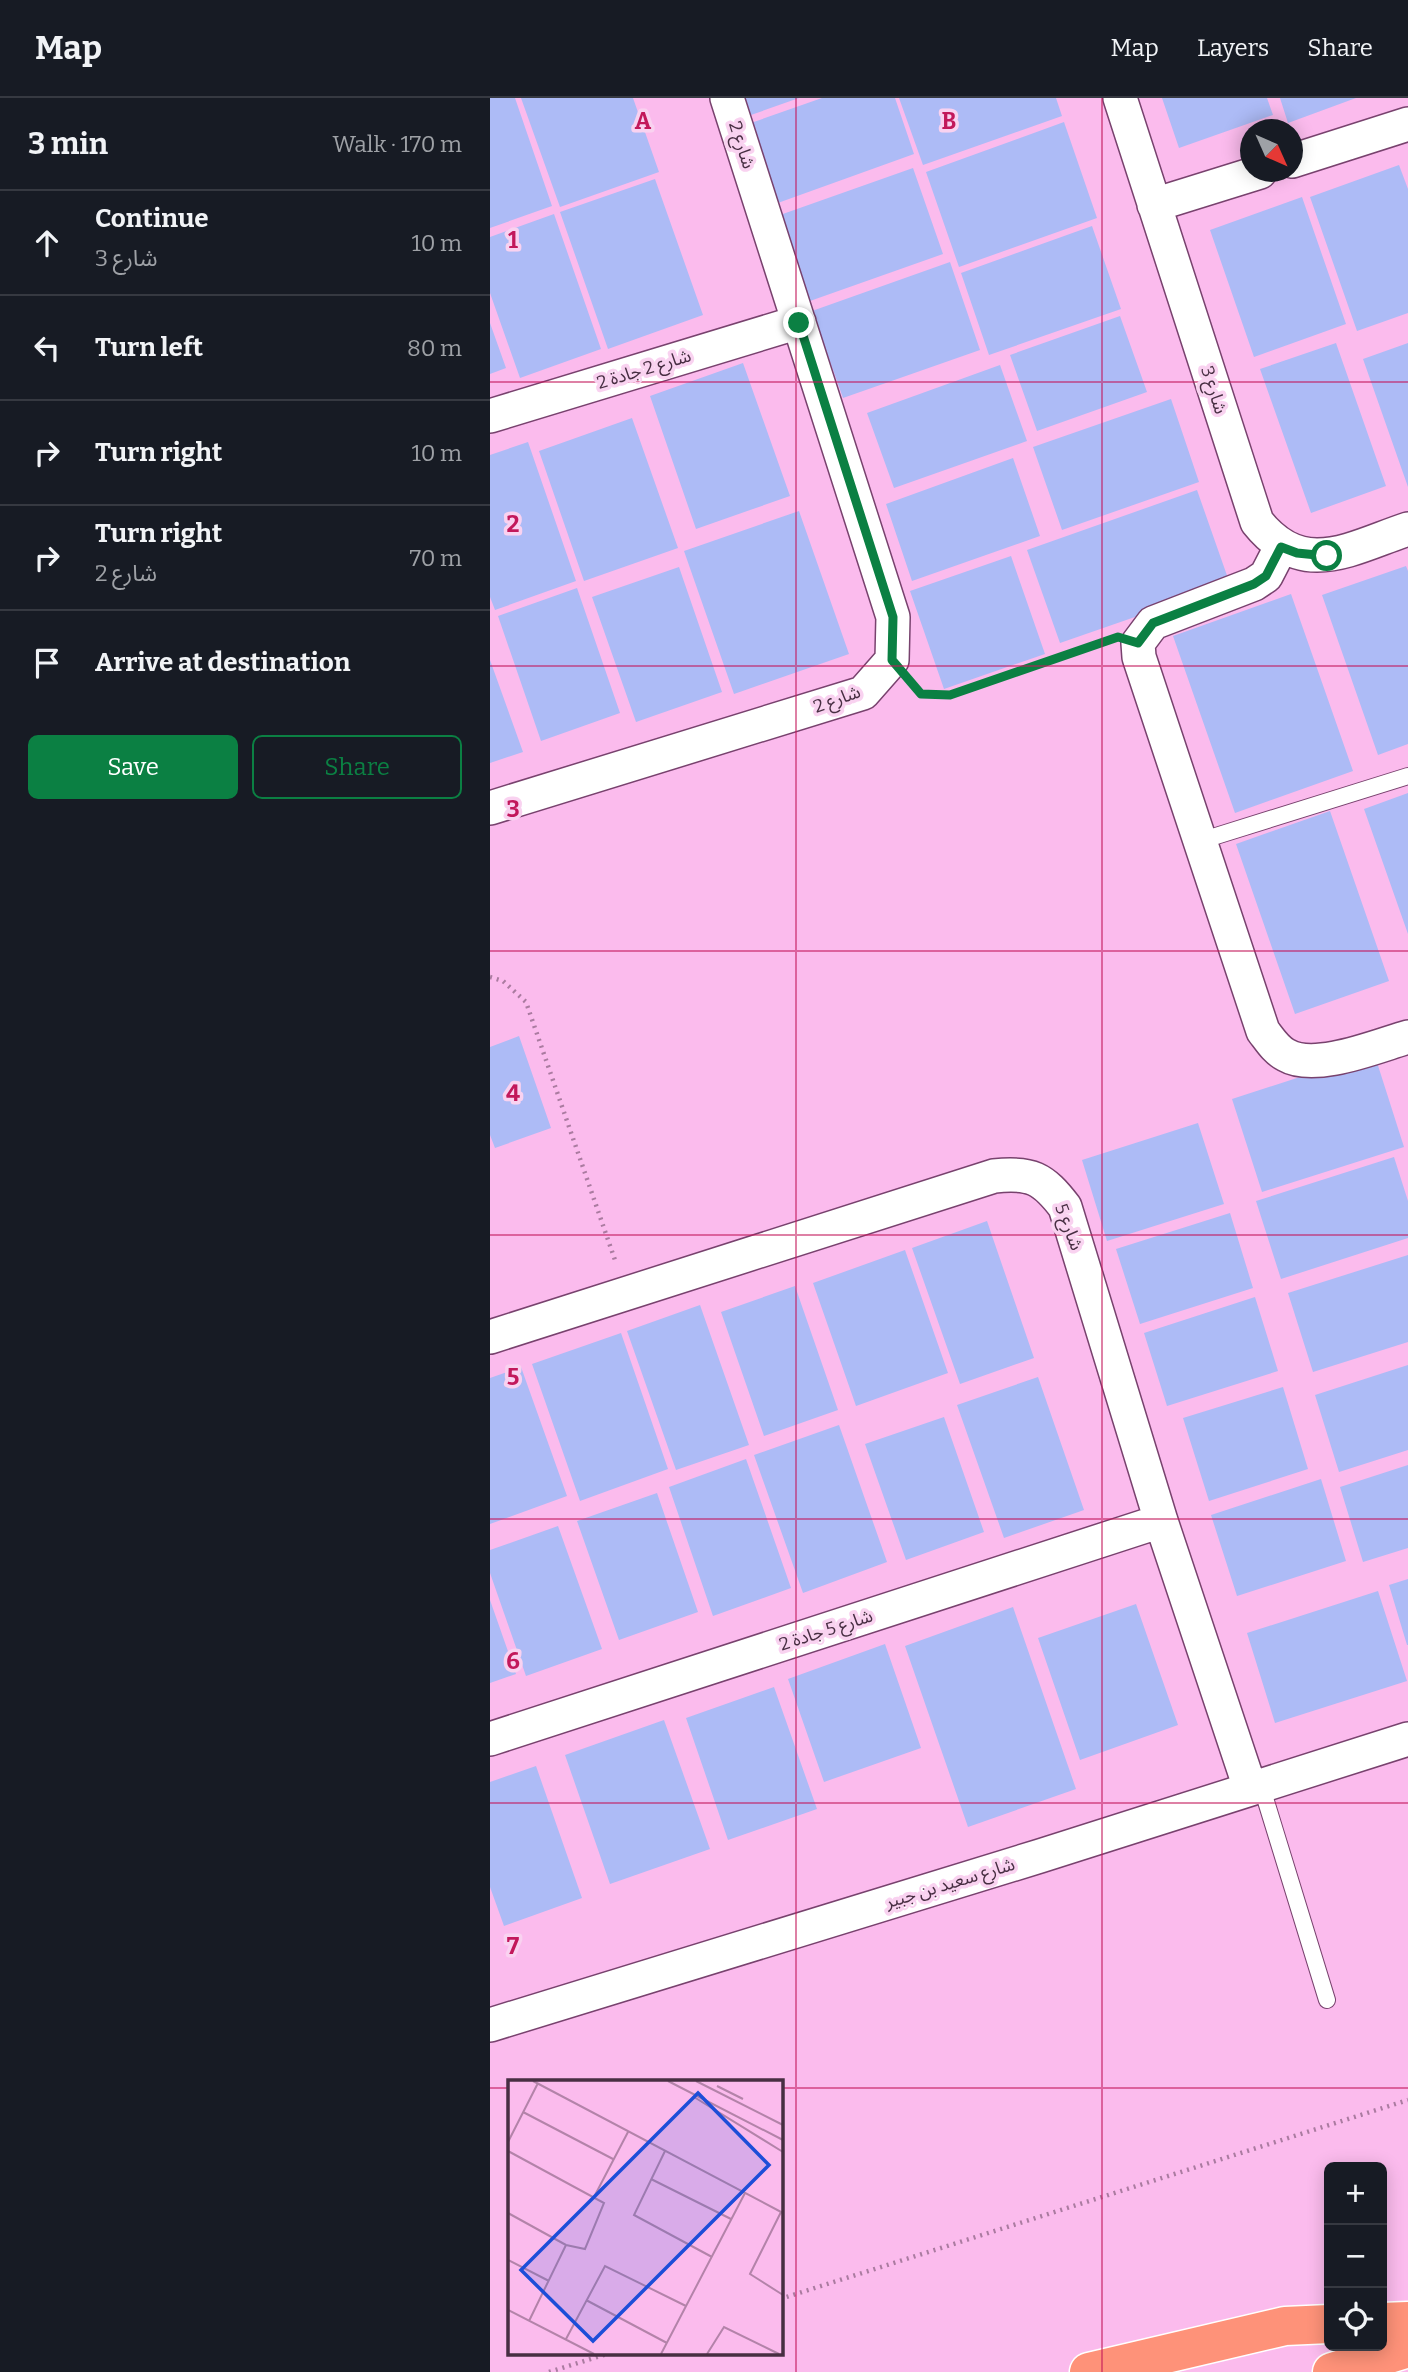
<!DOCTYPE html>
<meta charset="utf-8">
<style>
body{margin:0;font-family:Bitter,"Noto Sans Arabic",serif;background:#242831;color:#f1f3f6}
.controls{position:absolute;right:21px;bottom:21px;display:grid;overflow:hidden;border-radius:10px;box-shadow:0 4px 18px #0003}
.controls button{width:63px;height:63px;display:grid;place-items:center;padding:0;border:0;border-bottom:2px solid #363941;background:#171b24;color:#f1f3f6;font:35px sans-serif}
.compass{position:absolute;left:750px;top:21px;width:63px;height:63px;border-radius:50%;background:#171b24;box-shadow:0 4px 18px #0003;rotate:135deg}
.stop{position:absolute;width:21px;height:21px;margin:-16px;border:5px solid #0b8043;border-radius:50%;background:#fff}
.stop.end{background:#0b8043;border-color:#fff;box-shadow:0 2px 7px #0008}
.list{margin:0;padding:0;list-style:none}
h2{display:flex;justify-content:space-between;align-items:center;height:91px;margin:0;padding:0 28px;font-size:30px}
h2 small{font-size:23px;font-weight:400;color:#9ea1a6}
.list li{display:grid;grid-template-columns:46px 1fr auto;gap:21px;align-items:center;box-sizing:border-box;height:105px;padding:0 28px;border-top:2px solid #363941}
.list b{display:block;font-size:26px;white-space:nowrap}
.list p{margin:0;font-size:23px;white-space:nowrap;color:#9ea1a6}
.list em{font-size:23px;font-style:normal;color:#9ea1a6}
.actions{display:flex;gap:14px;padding:21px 28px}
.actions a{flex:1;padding:16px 0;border:2px solid #0b8043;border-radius:10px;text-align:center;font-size:24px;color:#0b8043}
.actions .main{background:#0b8043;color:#fff}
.icon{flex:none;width:38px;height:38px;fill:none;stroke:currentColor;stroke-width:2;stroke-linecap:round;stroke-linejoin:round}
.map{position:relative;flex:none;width:918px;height:2274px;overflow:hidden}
header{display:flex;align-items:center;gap:42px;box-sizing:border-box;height:98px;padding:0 35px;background:#171b24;border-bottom:2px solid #363941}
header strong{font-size:33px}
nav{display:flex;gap:38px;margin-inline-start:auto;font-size:24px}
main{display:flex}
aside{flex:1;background:#171b24}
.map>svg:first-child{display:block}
.building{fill:#adbbf6}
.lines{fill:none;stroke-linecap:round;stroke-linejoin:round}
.service-casing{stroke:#78426e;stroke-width:18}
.minor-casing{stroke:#78426e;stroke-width:36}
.motorway-casing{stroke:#fff;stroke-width:41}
.path{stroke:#aa7ba0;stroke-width:4.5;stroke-dasharray:2 5;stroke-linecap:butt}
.service{stroke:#fff;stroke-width:16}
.minor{stroke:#fff;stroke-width:33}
.motorway{stroke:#fe9279;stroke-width:38}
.route{stroke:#0b8043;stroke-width:9}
.grid{fill:none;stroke:#c2185b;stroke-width:2;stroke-opacity:0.55}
.labels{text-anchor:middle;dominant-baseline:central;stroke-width:7;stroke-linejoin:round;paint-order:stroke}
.street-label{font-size:18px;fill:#472e42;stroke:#f9d2f0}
.inset-road{fill:none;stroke:#b383a9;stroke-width:2}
.view{fill:#1d4ed8;fill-opacity:0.15;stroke:#1d4ed8;stroke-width:3.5}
.inset-edge{fill:none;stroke:#472e42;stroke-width:3.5}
.grid-label{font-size:23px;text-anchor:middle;font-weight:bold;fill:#c2185b;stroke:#f9d2f0;stroke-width:7;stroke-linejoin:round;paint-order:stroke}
</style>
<header>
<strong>Map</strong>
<nav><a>Map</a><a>Layers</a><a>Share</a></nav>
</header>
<main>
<aside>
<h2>3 min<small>Walk · 170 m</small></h2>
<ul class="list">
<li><svg class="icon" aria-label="ahead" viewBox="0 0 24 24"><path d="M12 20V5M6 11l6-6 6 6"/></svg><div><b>Continue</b><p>شارع 3</p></div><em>10 m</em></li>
<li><svg class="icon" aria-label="left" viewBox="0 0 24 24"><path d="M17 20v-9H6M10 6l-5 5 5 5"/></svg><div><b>Turn left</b></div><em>80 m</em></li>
<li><svg class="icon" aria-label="right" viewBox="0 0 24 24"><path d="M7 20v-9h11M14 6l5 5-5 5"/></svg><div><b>Turn right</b></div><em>10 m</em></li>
<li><svg class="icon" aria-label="right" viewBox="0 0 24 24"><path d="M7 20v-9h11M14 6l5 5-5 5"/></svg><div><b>Turn right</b><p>شارع 2</p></div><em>70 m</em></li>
<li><svg class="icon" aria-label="arrive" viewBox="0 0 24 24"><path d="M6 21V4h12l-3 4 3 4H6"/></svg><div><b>Arrive at destination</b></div></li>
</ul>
<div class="actions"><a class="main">Save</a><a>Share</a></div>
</aside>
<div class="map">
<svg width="918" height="2274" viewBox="0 0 918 2274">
<rect width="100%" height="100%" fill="#fbbbed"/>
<path class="building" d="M0,0H25L62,108L0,130Z
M31,0H143L169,74L70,109Z
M255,0H309L261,17Z
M332,0H405L424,56L285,106L258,26Z
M409,0H566L572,18L433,67Z
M672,0H777L783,17L689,50Z
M790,0H866L798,25Z
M574,24L607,120L469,169L436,74Z
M909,67L918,91V215L867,233L820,99Z
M423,70L453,156L320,203L290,117Z
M165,81L213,217L118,251L70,114Z
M812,99L856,226L764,259L720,132Z
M64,116L111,251L30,280L0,195V139Z
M602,128L631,211L499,257L471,175Z
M460,164L490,252L353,300L322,213Z
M630,218L657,294L547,333L520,257Z
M0,225L16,270L0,276Z
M846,245L896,388L821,415L770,271Z
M918,245V389L873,261Z
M253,265L300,398L206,431L160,298Z
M510,267L537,343L404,390L377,315Z
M681,301L709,384L572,432L543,349Z
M142,320L188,450L94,483L49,353Z
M38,344L86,483L5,512L0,499V357Z
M523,360L550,438L422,483L396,406Z
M707,392L740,486L570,545L537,452Z
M309,413L359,556L244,596L194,453Z
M521,458L555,556L454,591L420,493Z
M916,468L918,473V646L888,657L832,497Z
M189,469L232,594L146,624L102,499Z
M87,490L130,615L51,643L8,518Z
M801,496L863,673L745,715L683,538Z
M0,562L33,654L0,665Z
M918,695V836L874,711Z
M840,713L899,883L805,916L746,746Z
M29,938L61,1030L5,1050L0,1037V949Z
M884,955L914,1049L772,1094L742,1001Z
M708,1025L734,1106L617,1143L592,1062Z
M904,1059L918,1103V1140L791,1181L766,1103Z
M740,1115L763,1190L650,1226L626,1151Z
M497,1123L544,1260L470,1286L422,1150Z
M415,1152L458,1275L366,1308L323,1185Z
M918,1157V1244L823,1274L798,1195Z
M305,1188L348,1312L274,1338L231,1214Z
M765,1199L788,1273L677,1308L654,1235Z
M210,1207L259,1347L186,1372L137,1233Z
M131,1235L178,1371L90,1403L42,1266Z
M918,1267V1352L849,1374L825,1297Z
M31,1269L77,1398L0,1426V1280Z
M548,1279L594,1412L514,1440L467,1307Z
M793,1289L818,1371L719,1403L693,1320Z
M454,1319L494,1434L416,1462L375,1346Z
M349,1327L397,1464L313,1495L264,1357Z
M256,1361L301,1490L223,1518L179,1389Z
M918,1367V1450L873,1464L850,1389Z
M831,1381L856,1463L747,1498L721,1417Z
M167,1395L208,1514L129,1542L87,1423Z
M68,1428L112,1551L36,1578L0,1475V1452Z
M918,1481V1547H917L899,1487Z
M888,1493L917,1583L785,1625L757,1535Z
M0,1502L26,1576L0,1585Z
M646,1506L688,1627L590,1662L548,1540Z
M523,1509L586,1691L478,1729L415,1548Z
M395,1546L431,1650L334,1684L298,1581Z
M284,1589L327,1711L238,1742L196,1620Z
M174,1622L220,1751L120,1786L75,1657Z
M46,1668L92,1800L14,1828L0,1789V1684Z"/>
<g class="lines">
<g class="service-casing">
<path id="service" d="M710,743L918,678
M771,1687L837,1902"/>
</g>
<g class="minor-casing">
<path id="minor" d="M630,0L767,424C813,482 861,450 918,431
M802,63L918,26
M664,107L770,74
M0,318L309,224
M791,449L776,478L764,486L663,525L648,545L649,559L773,933C780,942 786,952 796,957C825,974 887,948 918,939
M0,710L373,595L402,562L403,519L237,0
M0,1239L504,1078C541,1074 553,1080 575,1109L671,1423L760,1690
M0,1641L671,1423
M0,1927L550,1758L918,1641"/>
</g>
<g class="motorway-casing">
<path id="motorway" d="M892,2224L918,2223
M599,2274L795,2228L839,2226
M842,2274L918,2250"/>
</g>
<path class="path" d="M423,587L431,596L460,597L617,542
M0,879L13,883L36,904L126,1165
M290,2201L918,2002
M59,2274L120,2255"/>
<use href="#service" class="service"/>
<use href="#minor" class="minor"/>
<use href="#motorway" class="motorway"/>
</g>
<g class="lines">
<path class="route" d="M309,225L403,519L402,562L431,596L460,597L628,539L648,545L663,525L764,486L776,478L791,449L807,455L837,458"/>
</g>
<path class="grid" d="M306,0V2274M612,0V2274M0,284H918M0,568H918M0,853H918M0,1137H918M0,1421H918M0,1705H918M0,1990H19M290,1990H918"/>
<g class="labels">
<g class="street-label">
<text transform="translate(252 47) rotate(72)">شارع 2</text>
<text transform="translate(154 271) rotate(-17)">شارع 2 جادة 2</text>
<text transform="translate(724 292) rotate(72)">شارع 3</text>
<text transform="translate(347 601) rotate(-20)">شارع 2</text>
<text transform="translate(579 1129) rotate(69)">شارع 5</text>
<text transform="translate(336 1532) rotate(-18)">شارع 5 جادة 2</text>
<text transform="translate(460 1785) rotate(-17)">شارع سعيد بن جبير</text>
</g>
</g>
<g transform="translate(18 1982)">
<rect width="275" height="275" fill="#fbbbed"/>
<path class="inset-road" d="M25,1L275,133M160,1L275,60M188,1L275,45M209,6L235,19M186,17L275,72M15,32L105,79M0,62L30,3M0,71L96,123L77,169L58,165M157,71L126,135L204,177M143,99L223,139M86,117L120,52M273,132L242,194L275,215M0,133L58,165M0,180L41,201M78,220L159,263M0,230L86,274M21,241L58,165M58,259L97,186L178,226M153,274L237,113M199,274L216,247L271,274"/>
<path class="view" d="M190,13L261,85L85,261L13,190Z"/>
<rect width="275" height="275" class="inset-edge"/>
</g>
<g class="grid-label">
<text x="153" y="31">A</text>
<text x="459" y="31">B</text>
<text x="23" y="150">1</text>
<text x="23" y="434">2</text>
<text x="23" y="719">3</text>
<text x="23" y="1003">4</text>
<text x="23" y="1287">5</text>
<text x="23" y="1571">6</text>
<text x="23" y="1856">7</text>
</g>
</svg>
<div class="controls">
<button>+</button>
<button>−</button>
<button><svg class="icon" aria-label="locate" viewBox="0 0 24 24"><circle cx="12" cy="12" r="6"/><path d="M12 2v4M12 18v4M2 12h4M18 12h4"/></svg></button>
</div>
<svg class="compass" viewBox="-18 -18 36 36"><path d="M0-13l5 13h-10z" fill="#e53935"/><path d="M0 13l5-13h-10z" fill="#9ea1a6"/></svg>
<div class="stop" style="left:837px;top:458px"></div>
<div class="stop end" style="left:309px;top:225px"></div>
</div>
</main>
